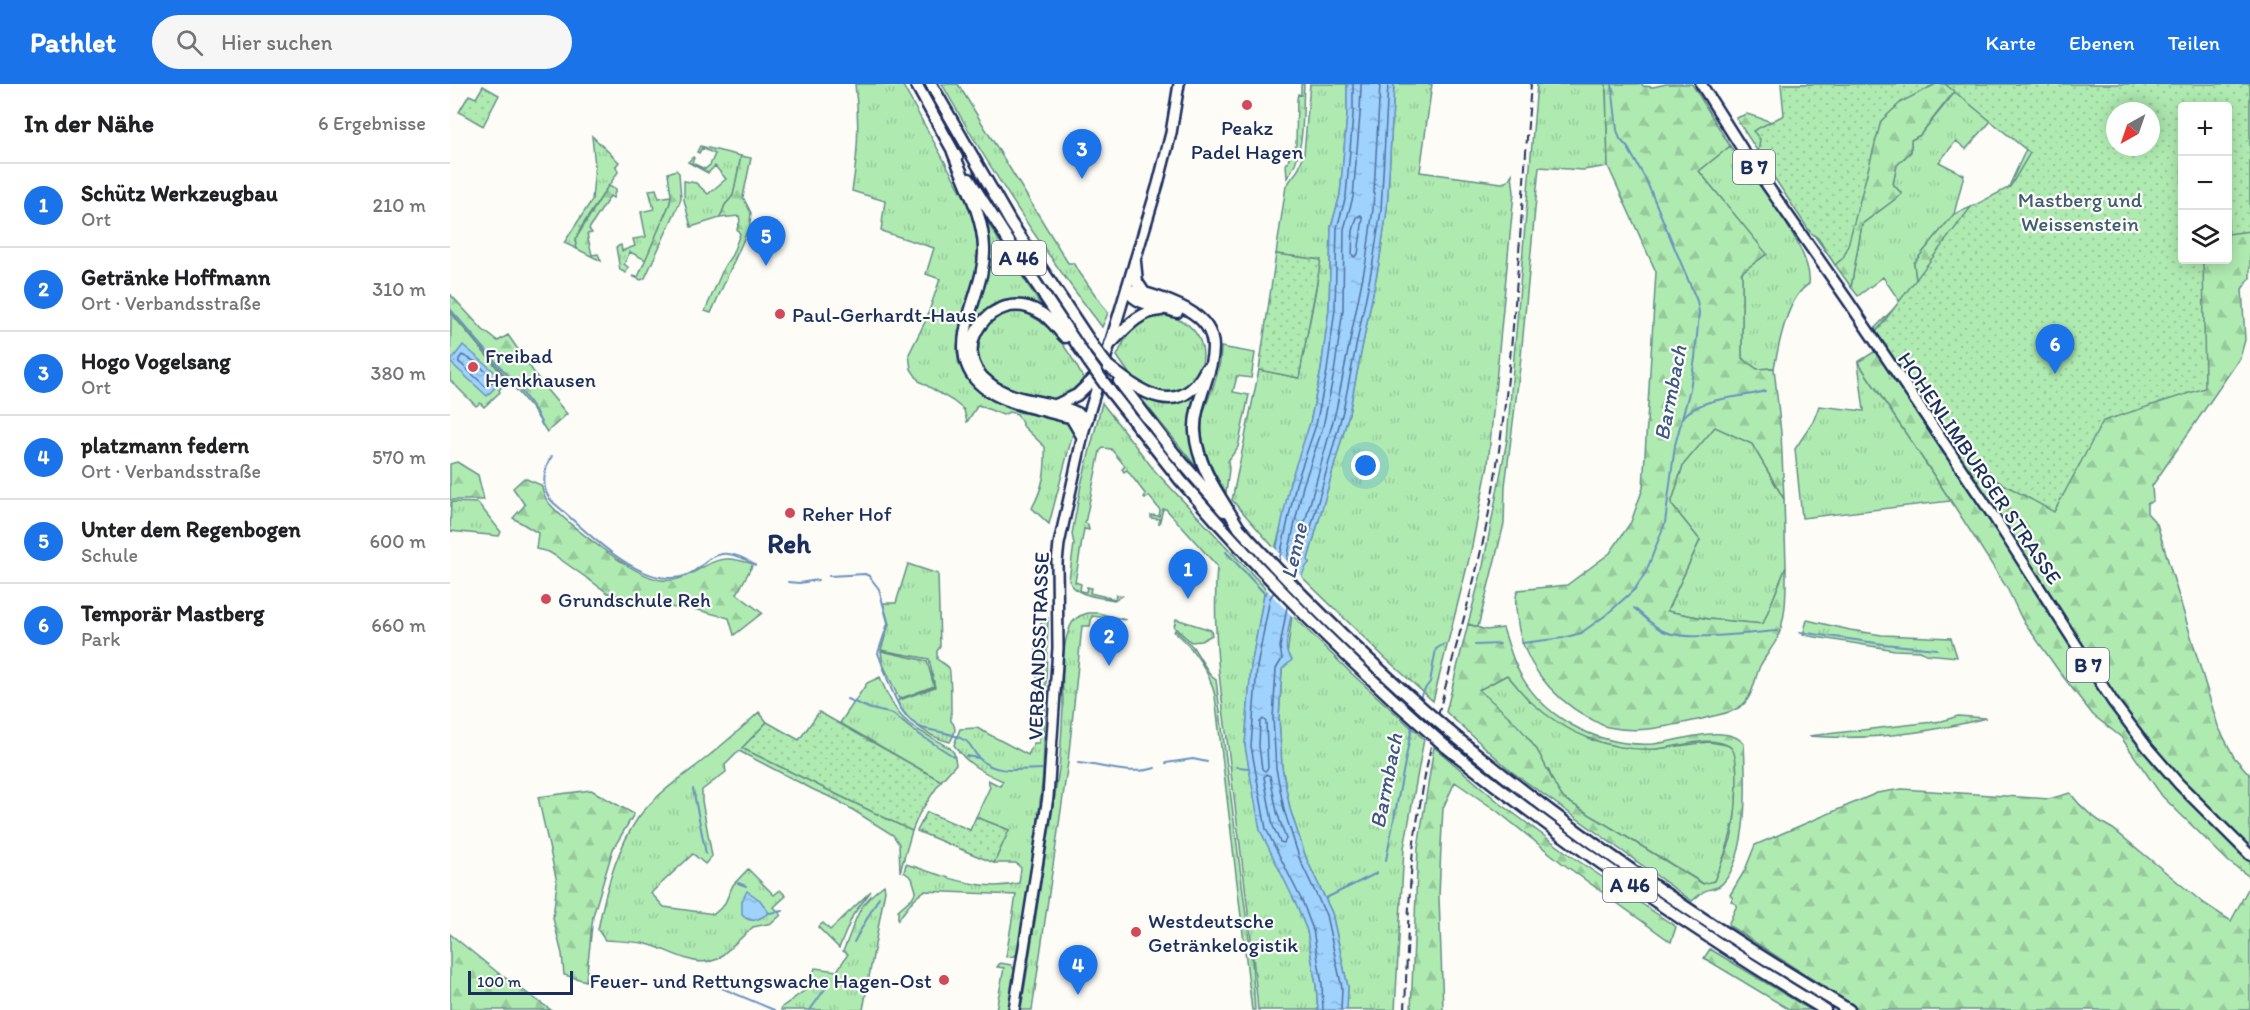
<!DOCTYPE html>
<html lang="de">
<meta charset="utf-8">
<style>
body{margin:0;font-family:Itim,sans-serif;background:#f6f6f6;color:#202124}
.controls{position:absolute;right:18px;top:18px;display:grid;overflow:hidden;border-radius:6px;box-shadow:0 3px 15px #0003}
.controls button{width:54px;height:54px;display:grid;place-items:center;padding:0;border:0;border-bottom:2px solid #e0e0e0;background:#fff;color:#202124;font:30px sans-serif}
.compass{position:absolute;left:1656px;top:18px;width:54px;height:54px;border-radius:50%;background:#fff;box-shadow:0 3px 15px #0003;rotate:220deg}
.scale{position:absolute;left:18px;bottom:15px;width:105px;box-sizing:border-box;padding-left:6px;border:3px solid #1b2f5e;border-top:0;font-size:16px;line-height:21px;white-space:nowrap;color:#1b2f5e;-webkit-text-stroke:4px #fdfcf7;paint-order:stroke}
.you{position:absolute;left:916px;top:382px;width:21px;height:21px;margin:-15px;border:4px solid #fff;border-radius:50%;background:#1a73e8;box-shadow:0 0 0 9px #1a73e833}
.badge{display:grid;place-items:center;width:39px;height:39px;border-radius:50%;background:#1a73e8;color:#fff;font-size:20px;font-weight:700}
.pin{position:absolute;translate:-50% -50px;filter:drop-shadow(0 2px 3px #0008)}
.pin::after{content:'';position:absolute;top:32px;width:21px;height:18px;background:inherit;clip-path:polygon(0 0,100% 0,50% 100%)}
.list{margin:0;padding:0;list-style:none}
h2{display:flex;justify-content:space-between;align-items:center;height:78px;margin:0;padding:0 24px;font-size:26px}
h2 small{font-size:20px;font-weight:400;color:#757577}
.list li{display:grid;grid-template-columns:39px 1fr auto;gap:18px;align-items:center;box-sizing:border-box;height:84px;padding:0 24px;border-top:2px solid #e0e0e0}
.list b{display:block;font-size:22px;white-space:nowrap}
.list p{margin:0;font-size:20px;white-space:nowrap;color:#757577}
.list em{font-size:20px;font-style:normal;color:#757577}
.icon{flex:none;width:33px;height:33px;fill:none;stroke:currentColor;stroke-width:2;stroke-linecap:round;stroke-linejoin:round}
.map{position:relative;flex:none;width:1800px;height:926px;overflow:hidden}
header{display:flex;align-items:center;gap:36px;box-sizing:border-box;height:84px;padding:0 30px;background:#1a73e8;color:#fff}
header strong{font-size:28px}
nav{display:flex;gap:33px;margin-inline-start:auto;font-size:21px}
.search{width:420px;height:54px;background:#f6f6f6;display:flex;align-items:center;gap:15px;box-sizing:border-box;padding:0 21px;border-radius:33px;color:#757577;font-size:22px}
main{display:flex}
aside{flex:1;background:#fff}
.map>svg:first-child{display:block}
.grass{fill:url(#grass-tufts);stroke:#658d88;stroke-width:1.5}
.forest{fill:url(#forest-firs);stroke:#658d88;stroke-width:1.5;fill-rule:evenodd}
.park{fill:url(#park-dots);stroke:#658d88;stroke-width:1.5;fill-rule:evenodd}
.pitch{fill:#afebb1;stroke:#658d88;stroke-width:1.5}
.water{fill:url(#water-ripples);stroke:#6a91bd;stroke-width:1.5}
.pier{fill:#fdfcf7}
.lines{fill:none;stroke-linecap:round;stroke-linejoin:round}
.shore{stroke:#50709e;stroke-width:1.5}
.stream{stroke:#6a91bd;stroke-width:2}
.major-casing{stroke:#1b2f5e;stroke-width:14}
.highway-casing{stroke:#1b2f5e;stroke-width:15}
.major{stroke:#fdfcf7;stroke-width:9}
.highway{stroke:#fdfcf7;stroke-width:10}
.rail{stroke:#1b2f5e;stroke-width:2;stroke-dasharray:9 4.5;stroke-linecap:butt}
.highway-bridge-casing{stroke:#1b2f5e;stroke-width:15;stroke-linecap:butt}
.highway-bridge{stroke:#fdfcf7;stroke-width:10}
.poi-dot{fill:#d1495b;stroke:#fdfcf7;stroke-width:2}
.labels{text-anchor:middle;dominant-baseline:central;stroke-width:4.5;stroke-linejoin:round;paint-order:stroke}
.shield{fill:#fdfcf7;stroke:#5f6c8c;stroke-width:1.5}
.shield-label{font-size:20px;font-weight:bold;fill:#1b2f5e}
.poi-label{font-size:21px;fill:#1b2f5e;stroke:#fdfcf7;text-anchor:start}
.park-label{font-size:21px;fill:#405e73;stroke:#fdfcf7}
.street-label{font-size:21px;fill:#1b2f5e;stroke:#fdfcf7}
.water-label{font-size:22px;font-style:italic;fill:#3c5886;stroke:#fdfcf7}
.district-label{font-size:27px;font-weight:bold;fill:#1b2f5e;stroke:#fdfcf7}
</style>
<header>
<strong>Pathlet</strong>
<div class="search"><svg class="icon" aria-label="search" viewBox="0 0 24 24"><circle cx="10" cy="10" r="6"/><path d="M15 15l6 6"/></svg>Hier suchen</div>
<nav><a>Karte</a><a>Ebenen</a><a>Teilen</a></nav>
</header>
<main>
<aside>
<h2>In der Nähe<small>6 Ergebnisse</small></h2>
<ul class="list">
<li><span class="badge">1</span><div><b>Schütz Werkzeugbau</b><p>Ort</p></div><em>210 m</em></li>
<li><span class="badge">2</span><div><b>Getränke Hoffmann</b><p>Ort · Verbandsstraße</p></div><em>310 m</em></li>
<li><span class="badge">3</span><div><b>Hogo Vogelsang</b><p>Ort</p></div><em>380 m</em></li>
<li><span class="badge">4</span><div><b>platzmann federn</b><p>Ort · Verbandsstraße</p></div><em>570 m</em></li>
<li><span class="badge">5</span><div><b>Unter dem Regenbogen</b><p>Schule</p></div><em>600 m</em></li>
<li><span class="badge">6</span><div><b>Temporär Mastberg</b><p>Park</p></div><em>660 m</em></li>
</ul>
</aside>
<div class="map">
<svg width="1800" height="926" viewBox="0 0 1800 926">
<defs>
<pattern id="grass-tufts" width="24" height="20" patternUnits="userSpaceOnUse" patternTransform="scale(1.5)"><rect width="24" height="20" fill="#afebb1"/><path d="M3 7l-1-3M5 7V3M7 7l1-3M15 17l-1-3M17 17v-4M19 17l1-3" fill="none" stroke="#96ca9b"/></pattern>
<pattern id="forest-firs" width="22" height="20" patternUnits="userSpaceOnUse" patternTransform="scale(1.5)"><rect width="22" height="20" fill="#afebb1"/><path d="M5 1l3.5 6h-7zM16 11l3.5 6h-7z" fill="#96ca9b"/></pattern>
<pattern id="park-dots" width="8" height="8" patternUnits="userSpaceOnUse" patternTransform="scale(1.5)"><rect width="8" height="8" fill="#afebb1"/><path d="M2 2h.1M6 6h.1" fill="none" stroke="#96ca9b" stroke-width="1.8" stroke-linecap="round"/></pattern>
<pattern id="water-ripples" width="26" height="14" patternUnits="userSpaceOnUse" patternTransform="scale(1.5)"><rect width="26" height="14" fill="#9fd2fd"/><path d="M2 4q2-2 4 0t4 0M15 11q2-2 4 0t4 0" fill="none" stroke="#88b5db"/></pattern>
</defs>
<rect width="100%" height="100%" fill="#fdfcf7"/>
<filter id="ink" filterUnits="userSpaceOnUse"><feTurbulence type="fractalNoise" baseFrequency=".0167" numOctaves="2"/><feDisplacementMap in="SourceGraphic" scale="12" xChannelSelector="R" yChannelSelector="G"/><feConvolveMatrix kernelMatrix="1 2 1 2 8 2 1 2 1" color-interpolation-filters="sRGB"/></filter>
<g filter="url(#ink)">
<path class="grass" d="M405,0H452L518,120C526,144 531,167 525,192C515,239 485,277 537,313C549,321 564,328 579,330C594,331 610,332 623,341V349L599,440L582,424C593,404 596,387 595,363L574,343L567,330L559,328L553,331L528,321L517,338L514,326L503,317L469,297L461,285L459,270L476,236L490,195L476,190L484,164L431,147L435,117L402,107C408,71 410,37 405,0Z
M492,0H508L618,179H623L658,229L652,243C593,167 539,84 492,0Z
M851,0H854C852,30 856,69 837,94L836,79H838L840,68L843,67L846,60L847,15L848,10L851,11Z
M860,0H897V31L890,111L881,143L879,225L871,286L860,339L825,465L782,416L809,286L849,294C855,255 866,216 870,176L826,170L836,102L848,86L854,70Z
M944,0H982L970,88L1052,99L1058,97L1062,90L1064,109L1038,381L1021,467L983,617L934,573L851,492L856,481L859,479L858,475L899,329L929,179L937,126Z
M1087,0H1156L1158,82L1133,86L1089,83L1070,283L1055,402L1054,440L1028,543L1018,540L1033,482L1057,356Z
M1506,7L1542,36L1516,65L1506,57L1489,78L1514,91L1504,130L1464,179L1467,205L1450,218L1433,193L1408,212L1401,203L1412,140L1452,110L1443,100L1447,81L1461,68V56L1470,51Z
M142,52L169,78L166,82L168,88L132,142L125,156L127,165L114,159L142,116L145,82Z
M250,62L291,72L283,112L275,121L270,134L241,143L234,116V97L246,99L258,110L276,95L265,82L258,89L238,78L243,73L244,74L242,79L255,85L260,81L265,70L252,64L249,69L247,68Z
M1280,62C1301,91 1364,165 1359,200C1337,213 1329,260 1324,284L1307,285L1292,274V188L1316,170L1249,87Z
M206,105L209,114L221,112L220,119L196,176L180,168L174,180L178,183L176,189L170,186L166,163L171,161L172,167L185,162L183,155L196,153L191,128L204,125L199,106Z
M528,124L596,229L555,219L517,261L533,193Z
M570,227C600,237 619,266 633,294C628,305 620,311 609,314C592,319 547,303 537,290C520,270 527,239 552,229C557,227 565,227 570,227Z
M708,232C760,230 770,298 721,307C713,309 706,309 698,305C685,299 675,284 667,272C677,249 683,239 708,232Z
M771,263L805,269L801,294L787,292L783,308L799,311L788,363L778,377L779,385L776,409C760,383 744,352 756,321C764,301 771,285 771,263Z
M1408,278L1501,417L1352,434L1345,365L1363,338L1369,322L1414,327Z
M752,298L746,320L756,395L685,307L711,317Z
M652,319L705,387L818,507L814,510L801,582L795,662L857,847L866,901L868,926H808C801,838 788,751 778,663C770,603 762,543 767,482L716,425H713L709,440V435L701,434V431L709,432L710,426L699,412L695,415L694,413L696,411L677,386L674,388L672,385L675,382L661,365L653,364L650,367L635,439L638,440L639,446L634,445L625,498L631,500L630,507L636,508L637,503L641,504L640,509L665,515L666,511L672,512L664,516C649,513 624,512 619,496L624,460L622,450L631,401Z
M1265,342L1302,360L1334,415L1336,483L1313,540L1258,535L1217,527L1250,456L1221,420L1233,381Z
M1,418L28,419L51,448L49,452L0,447Z
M458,480L488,490L490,563L487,567V575C490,578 496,580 499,584C501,586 501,629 501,637C508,644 504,651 500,658C478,653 457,637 447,617L485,603L479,575L431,566L439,540L433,519H446Z
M638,529H648L676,536L642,532L640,542H632L618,678L582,926H571L609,685C611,664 612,644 613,623C613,598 610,567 620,543C623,535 630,531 638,529Z
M842,531L901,589L974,655L954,764L945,926H897L898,903L882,829L856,774L840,725L832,683L829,634L832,585L836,580Z
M595,534H598L593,690L588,737L569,867L565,872L556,873L566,811L474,807L463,816L448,836V826L462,814L466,807L462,794L454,788L456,780C492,791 531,809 569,799L571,784L566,779H544L559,746L526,733L540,703L538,696L550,702L553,697C532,688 517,680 504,661L510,645L527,644L578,671L584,659H589L586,558L589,557L588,544Z
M726,535L761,546L762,551L751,557L741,558L724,543Z
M1357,536L1400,546L1432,551L1501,554L1507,573L1476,570L1470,567L1445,566L1353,551Z
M725,546L743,563L761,592L766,596L802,878L805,926H802L765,612C759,586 744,565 724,548Z
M431,567L477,577L484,602L449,615L433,580Z
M1057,591L1080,617L1142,656L1206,665L1259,658L1277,661L1284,666C1294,710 1282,757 1264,797L1254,800L1114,715L1105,703L1099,687L1028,606Z
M430,593C448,639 459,641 500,664L504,669L506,680L491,697L390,639L417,599Z
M309,628L317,638L292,664L462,747L450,788L449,760L443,751L387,716L364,706L289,667L275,681L276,688L252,706V717L262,772L255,780L243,770L201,809L214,823L264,830L274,821L283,801L298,785L324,811L330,806L336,812L324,823L331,831L322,839L303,843L268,875C245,885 220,866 197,860C183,857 169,857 155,856L148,846C155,808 166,766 188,734C204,712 229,695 250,679C270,663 290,646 309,628Z
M1508,632L1536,634C1478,649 1419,657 1359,652L1492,637Z
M434,801L435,806L413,926H331L332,923L358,904L365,884L387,887L398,870L393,867C407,837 404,823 434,801Z
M421,807L403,831L389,864L368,843L373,839L380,846Z
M550,879L561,881L565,886L559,926H546L554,884L547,883Z"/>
<path class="forest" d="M1156,0H1192L1193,2L1203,3L1216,0H1242L1280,62L1249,87L1317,170L1292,188V274L1307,285L1324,284L1331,349L1334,415L1302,360L1265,343L1233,381L1221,420L1250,456L1217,527L1258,535L1313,540L1336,483C1336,507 1337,532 1327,555C1322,564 1315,573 1310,582C1305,593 1304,607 1297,616C1289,629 1265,631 1252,635C1220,642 1190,650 1158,643C1150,641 1144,636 1137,633C1100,612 1071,576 1067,533C1066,523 1064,515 1068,506L1117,501L1160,469L1181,438L1193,404L1206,188L1158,82Z
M1336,0H1510L1470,51L1461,56V67L1447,81L1443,100L1452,110L1412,140L1401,203L1339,116L1286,34L1297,30L1322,38L1339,34Z
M1800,0V194L1792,205L1795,256L1790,274L1702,402L1703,417L1697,420V429L1707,440L1768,642L1784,673L1800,691V793L1779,778L1712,712L1671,653L1643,631L1611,590L1572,535L1557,504L1501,417L1408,278L1429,265L1420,249L1450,218L1467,205L1464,179L1504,130L1556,109L1577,63L1596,29ZM1732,22H1778V176H1732ZM1665,27H1701V63H1665Z
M291,72L301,74L293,113L301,129L299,149L297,148L261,229L255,227L275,181L282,171L290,150L287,145L290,137L289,132L270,134L275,121L283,112Z
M226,86L229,89L231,114L229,120L195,194L191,196L182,192L188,193L220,119L221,111L218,89Z
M158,102L166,105L163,114L160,112L139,145L142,149L137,150L142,171L148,170L151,177L127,165L125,156Z
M0,210L33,246L48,257L58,251L92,300L117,330L97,348L83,326L37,270L0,228Z
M7,378L28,391L34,416H0V380Z
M74,394L91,401C93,406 94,413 98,418C117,440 183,492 211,496C238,500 254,476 276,475C285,474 295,478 303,480L287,510L312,529L284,551L279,534L244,525L201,522L195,519L193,523L174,513L158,509L107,473L99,468L86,465L88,449L63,434L75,421L63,404Z
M1018,540L1036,546L1053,544C1057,555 1060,568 1065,579C1087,632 1146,663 1203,660C1227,658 1277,638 1294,660C1296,697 1299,770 1273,799C1267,806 1259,804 1253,808C1249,811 1246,814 1242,817L1061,687L996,628ZM1057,591C1065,599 1072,610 1081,618C1115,649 1160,668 1206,665C1228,664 1258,650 1279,662C1293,669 1285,739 1281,755C1276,769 1270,783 1264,797L1253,800L1114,715C1102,700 1097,682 1087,666C1071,642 1050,624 1029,606Z
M984,663L1051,720L1124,774L1226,843L1221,858L1112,779L1047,727L1005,698L993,724L991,761L989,813L993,926H961L968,764Z
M1452,705L1599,715L1620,709C1632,725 1645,736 1663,745L1752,818L1781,837L1800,801V926H1410L1278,841L1287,821L1281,817L1283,814L1280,811L1295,786L1305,761L1427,709Z
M141,706L184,730L163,765L143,832L136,897L114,891L112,870L103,834L107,798L88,713Z
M0,850L47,888L101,926H0Z
M1260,865L1361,926H1340L1254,874Z"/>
<path class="park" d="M1331,0H1486L1451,18L1431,37L1397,165L1393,174L1385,181L1368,154L1360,148L1308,69L1310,55L1303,47L1334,31Z
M1495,0H1800V147L1778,150V22H1732V176H1753L1755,304L1653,337L1604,428L1537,391L1517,383L1426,248L1521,123L1560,103L1580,69ZM1665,27H1701V63H1665Z
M33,2L49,11L33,42L9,28L19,11L26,14Z
M826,170L871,176L849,294L809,286Z
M369,628L491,697L469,730L462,747L292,664L317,638L349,656Z
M477,728L520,746L526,733L559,746L544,779L467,747Z"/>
<path class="pitch" d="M1,229L57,296L49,306L50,308L34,323L30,319L26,322L0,296Z"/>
<path class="water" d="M897,0H944L937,126L929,179L899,329L858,475L859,479C850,486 834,556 837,568C838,571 840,573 842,576L832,585L829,634L832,683L840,725L856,774L882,829L898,903L897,926H868L866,901L857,847L847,822L810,746L795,662L801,582L814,510L818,507L840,398L860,339L871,286L879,225L881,143L890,111L897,31Z
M13,261L53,295L37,312L0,278Z
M297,807L310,816L319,829C309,835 302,841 292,831V817Z"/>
<path class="pier" d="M823,462L854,495L844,534L815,504Z"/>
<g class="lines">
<path class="shore" d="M911,0L910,31L903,113L894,145L893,226L884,289L873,343L853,402L837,475L840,479L845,474L886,326L916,177L923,125L930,0
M911,131L913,134L908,170L904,173L902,170L903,147L907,133Z
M12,271L26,278L42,294L43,297L38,302H35L9,278V275Z
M829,477L846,400L866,341L877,287L885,225L887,144L896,112L903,31V0
M845,494L852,476L893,327L923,178L931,126L938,0
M824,508L820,514L807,583L801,662L816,745L853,819L863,846L872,900L873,926
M837,523L830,563L832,575L826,585L823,634L826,684L834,726L850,776L876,831L892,904L891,926
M813,635L816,638L818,684L815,687L812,685L809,662L810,638Z
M816,690L820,692L827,728L836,755L834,759L830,758L823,742L814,693Z"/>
<path class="stream" d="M0,225L60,294
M71,307L85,326L92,341
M1233,333C1253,312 1289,315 1315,307
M102,372C95,382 91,400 98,412C101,418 109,423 114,428C139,451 183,493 218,494C260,496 254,449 305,481
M776,468L815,510
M379,492L415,490L419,492L429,505L438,539L428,569C438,593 447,638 476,645C489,648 504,649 516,657C522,661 524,670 530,675C546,691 571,685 592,685
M338,498L349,499L368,496
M1184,524C1193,531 1203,542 1213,547C1236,558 1300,549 1327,547
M1350,548L1433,560L1487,565
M1072,559L1113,554L1131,549L1156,531L1185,505L1196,488L1215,439L1225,361L1240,305L1245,274L1249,229L1247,217L1196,96L1178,64L1170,55L1167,46L1162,0
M1025,561L1050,560
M397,615L421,625L443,630L464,647L503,672
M969,617L972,609L980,598L986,565L994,560
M516,672L528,674
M628,679C653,681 680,692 705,684
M716,679L743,675L757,678
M787,683L799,684
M243,705L256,770
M936,776L963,637
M288,799L296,802
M876,814L927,789
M319,829L333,827
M404,858L429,813
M248,894L324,926
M360,926L380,898"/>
<g class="major-casing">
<path id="major" d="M1251,0L1296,71L1396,214L1544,433L1663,618L1697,663L1729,700L1800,771
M564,926L598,713L608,564L607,478L609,460L634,346L708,100L721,49L729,0"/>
</g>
<g class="highway-casing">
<path id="highway" d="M466,0L507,74
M481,0L561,139L645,265
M503,68C515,99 533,131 534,164C535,193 521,217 516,245C504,301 548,316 592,326C607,330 621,335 637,335
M519,95L579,189L639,278
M685,178L687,198L695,210
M677,206C694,207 714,215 730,222C796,252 742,302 745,348C748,385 771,413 789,444
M677,206C689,223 708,221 727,228
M615,253C607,245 600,233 589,228C543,201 495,266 539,299C567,322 608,314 637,335
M660,260C675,245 689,227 711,226
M658,282C689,307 730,338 756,285
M669,297L724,369L774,427
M660,307L731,397L769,440
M606,321L627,311L650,289
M622,335L632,352
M1000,648C1125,752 1259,843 1399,926
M995,662C1116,758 1242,846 1375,926"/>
</g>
<use href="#major" class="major"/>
<use href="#highway" class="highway"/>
<path class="rail" d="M955,926C957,873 958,819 963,766C966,741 971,716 975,692C992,599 1025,510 1041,417C1065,279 1070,139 1081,0"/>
<g class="highway-bridge-casing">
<path id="highway-bridge" d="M645,265L658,282
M639,278L660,307
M769,440C840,519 915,592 995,662
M789,444C855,517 925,584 1000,648"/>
</g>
<use href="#highway-bridge" class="highway-bridge"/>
</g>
</g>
<g class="poi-dot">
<circle cx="797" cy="21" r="6"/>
<circle cx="330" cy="230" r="6"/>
<circle cx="23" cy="283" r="6"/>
<circle cx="340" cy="429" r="6"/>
<circle cx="96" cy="515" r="6"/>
<circle cx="686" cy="848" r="6"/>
<circle cx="494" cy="896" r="6"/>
</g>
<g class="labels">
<g class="shield">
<rect x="1283" y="66" width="42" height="34" rx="4.5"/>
<rect x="542" y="157" width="54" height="34" rx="4.5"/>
<rect x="1617" y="564" width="42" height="34" rx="4.5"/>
<rect x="1153" y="784" width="54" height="34" rx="4.5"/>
</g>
<g class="shield-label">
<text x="1304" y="83">B 7</text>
<text x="569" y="174">A 46</text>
<text x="1638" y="581">B 7</text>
<text x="1180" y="801">A 46</text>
</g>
<g class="poi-label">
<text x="797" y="43" text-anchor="middle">Peakz<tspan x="797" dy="24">Padel Hagen</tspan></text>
<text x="342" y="230">Paul-Gerhardt-Haus</text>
<text x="35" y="271">Freibad<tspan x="35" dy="24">Henkhausen</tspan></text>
<text x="352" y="429">Reher Hof</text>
<text x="108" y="515">Grundschule Reh</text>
<text x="698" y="836">Westdeutsche<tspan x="698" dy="24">Getränkelogistik</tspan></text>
<text x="482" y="896" text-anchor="end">Feuer- und Rettungswache Hagen-Ost</text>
</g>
<g class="park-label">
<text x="1630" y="115">Mastberg und<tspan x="1630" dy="24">Weissenstein</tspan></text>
</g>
<g class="street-label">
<text transform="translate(1530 384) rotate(56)">HOHENLIMBURGER STRASSE</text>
<text transform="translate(588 562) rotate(-88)">VERBANDSSTRASSE</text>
</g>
<g class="water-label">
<text transform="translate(1220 309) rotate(-79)">Barmbach</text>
<text transform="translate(844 467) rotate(-77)">Lenne</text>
<text transform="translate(936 697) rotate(-79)">Barmbach</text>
</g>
<g class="district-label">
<text x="339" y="459">Reh</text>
</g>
</g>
</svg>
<div class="controls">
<button>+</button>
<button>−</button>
<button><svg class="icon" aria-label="layers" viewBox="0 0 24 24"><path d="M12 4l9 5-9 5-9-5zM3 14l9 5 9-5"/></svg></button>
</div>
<svg class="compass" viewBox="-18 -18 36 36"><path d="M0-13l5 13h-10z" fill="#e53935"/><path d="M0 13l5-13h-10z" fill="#757577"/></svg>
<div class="scale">100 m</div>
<div class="you"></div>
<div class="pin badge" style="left:738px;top:515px">1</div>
<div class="pin badge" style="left:659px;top:582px">2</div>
<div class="pin badge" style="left:632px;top:95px">3</div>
<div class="pin badge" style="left:628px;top:911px">4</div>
<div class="pin badge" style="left:316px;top:182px">5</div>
<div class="pin badge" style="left:1605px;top:290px">6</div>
</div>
</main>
